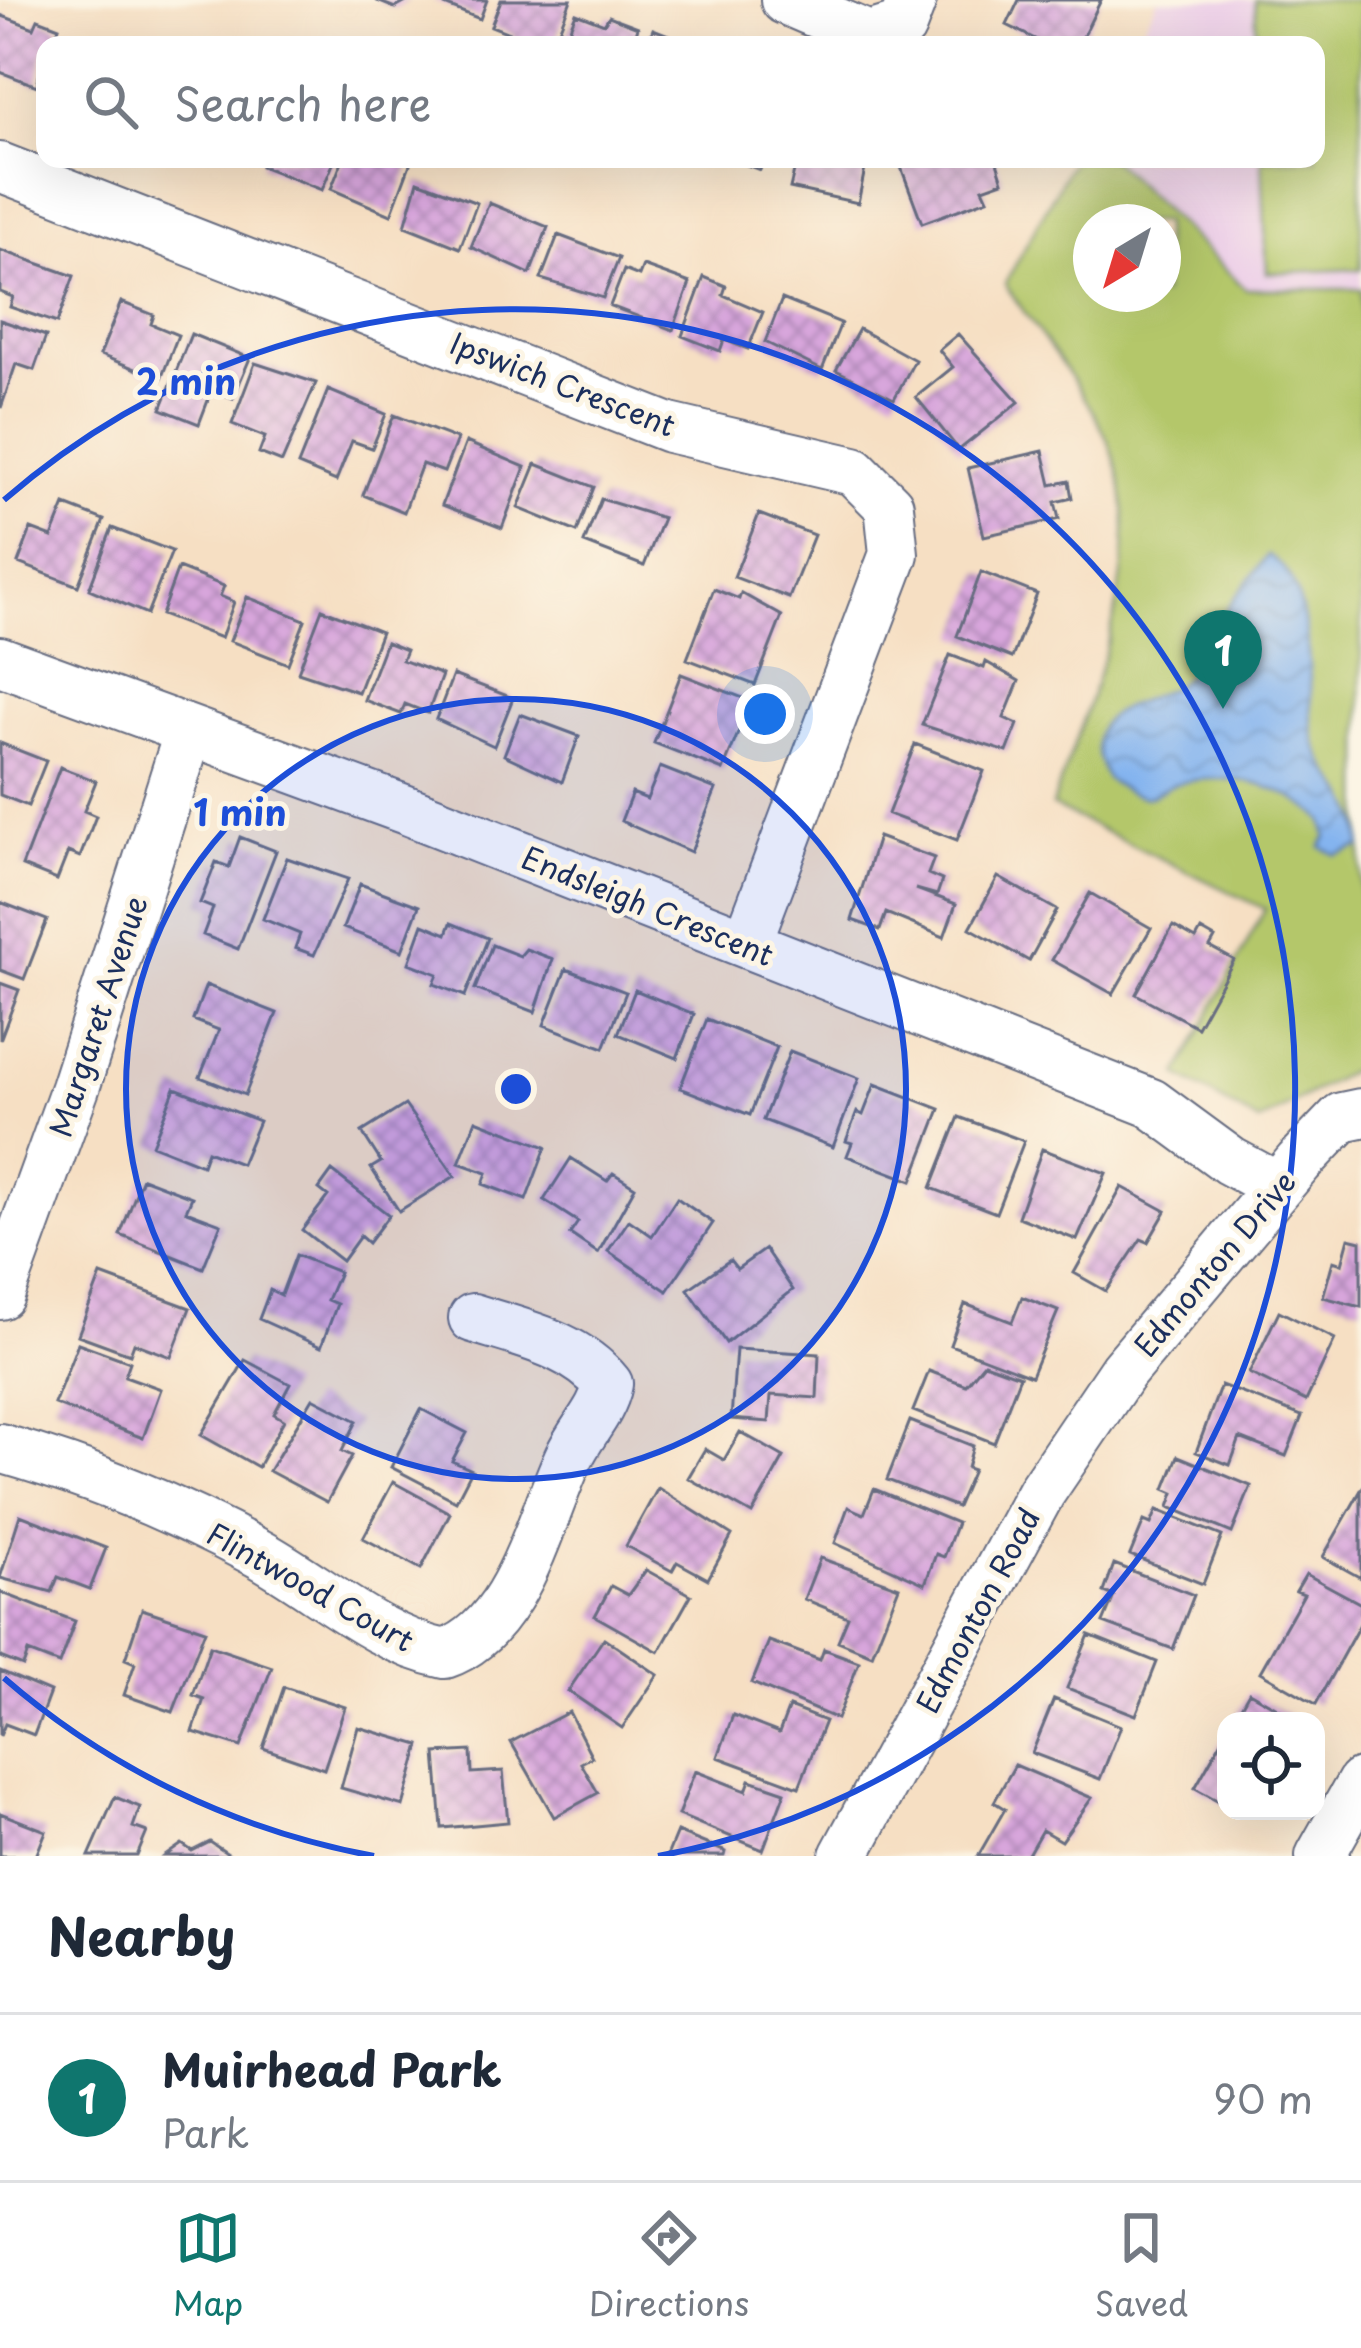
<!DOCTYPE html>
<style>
body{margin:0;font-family:"Playpen Sans",sans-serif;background:#f6f6f7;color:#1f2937}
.controls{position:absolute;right:36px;bottom:36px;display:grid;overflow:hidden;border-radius:24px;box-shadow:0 12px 48px #0002}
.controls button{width:108px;height:108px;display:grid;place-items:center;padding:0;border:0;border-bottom:3px solid #e0e1e3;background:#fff;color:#1f2937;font:60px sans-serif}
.compass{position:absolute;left:1073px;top:204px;width:108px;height:108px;border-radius:50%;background:#fff;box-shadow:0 12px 48px #0002;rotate:218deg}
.you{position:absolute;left:765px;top:714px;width:42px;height:42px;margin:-30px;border:9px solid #fff;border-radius:50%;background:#1a73e8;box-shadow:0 0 0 18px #1a73e833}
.badge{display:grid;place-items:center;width:78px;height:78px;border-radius:50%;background:#0f766e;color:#fff;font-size:39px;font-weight:700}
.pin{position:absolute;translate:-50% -99px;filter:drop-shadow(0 3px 6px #0008)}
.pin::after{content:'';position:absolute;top:63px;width:42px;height:36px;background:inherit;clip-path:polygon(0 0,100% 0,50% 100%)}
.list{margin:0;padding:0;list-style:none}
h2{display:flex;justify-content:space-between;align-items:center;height:156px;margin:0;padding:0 48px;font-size:51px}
h2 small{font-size:39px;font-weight:400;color:#747a83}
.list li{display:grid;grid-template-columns:78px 1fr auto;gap:36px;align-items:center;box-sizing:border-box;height:168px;padding:0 48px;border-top:3px solid #e0e1e3}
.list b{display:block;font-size:45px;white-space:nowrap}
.list p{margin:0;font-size:39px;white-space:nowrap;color:#747a83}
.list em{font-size:39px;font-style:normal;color:#747a83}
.icon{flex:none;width:66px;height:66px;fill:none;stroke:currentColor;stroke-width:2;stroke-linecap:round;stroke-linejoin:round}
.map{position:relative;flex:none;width:1361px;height:1856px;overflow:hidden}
.search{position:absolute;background:#fff;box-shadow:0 12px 48px #0002;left:36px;right:36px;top:36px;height:132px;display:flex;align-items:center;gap:30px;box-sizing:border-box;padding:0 42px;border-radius:24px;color:#747a83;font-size:45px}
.sheet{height:324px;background:#fff}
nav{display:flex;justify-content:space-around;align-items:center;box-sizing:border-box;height:168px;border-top:3px solid #e0e1e3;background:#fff;font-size:33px;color:#747a83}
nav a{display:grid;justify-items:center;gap:6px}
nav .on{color:#0f766e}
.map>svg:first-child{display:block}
.built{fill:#edd0e8}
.green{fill:#b4c76b;stroke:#687b64;stroke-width:3;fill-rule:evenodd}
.water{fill:url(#water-waves);stroke:#5072a6;stroke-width:3}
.building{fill:url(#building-cross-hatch)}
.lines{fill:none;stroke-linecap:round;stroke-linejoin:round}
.minor-casing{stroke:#686d81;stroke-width:52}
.minor{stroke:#fff;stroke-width:48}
.ring{fill:none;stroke:#1d4ed8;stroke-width:6}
.labels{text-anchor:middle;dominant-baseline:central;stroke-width:10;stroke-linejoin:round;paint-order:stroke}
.street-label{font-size:30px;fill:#1b2f5e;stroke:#fcf5e5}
.centre{fill:#1d4ed8;stroke:#fcf5e5;stroke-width:6}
.ring-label{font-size:36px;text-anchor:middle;font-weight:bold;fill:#1d4ed8;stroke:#fcf5e5;stroke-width:10;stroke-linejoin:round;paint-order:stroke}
</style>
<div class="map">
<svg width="1361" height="1856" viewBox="0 0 1361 1856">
<defs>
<pattern id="water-waves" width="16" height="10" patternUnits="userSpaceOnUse" patternTransform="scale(3)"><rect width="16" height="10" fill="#84b4ef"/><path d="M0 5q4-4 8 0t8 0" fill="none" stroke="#6b93c5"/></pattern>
<pattern id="building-cross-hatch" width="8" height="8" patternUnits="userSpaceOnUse" patternTransform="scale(3)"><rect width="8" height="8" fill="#d8a6dc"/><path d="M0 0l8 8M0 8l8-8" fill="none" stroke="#ae88b6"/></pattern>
</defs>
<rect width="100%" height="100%" fill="#fcf5e5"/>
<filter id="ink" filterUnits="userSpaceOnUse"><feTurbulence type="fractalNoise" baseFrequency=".00833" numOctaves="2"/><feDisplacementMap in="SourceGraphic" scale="24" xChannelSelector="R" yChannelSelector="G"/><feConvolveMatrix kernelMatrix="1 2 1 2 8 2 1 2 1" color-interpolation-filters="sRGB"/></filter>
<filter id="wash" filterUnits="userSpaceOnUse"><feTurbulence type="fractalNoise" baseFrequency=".004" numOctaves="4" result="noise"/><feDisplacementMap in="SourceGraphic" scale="48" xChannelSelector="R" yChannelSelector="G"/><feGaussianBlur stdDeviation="2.7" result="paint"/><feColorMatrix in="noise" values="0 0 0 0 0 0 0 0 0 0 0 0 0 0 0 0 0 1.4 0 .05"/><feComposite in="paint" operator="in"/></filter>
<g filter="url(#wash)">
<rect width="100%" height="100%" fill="#f6dfc3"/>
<path class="built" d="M1158,0H1361V289H1246L1111,159H1316V45H1134Z"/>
<path class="green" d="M1255,0H1361V269L1267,273L1262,159H1316V45H1257Z
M1073,159H1111L1246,289H1361V1065L1259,1122L1178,1075L1265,909L1052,806C1089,698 1158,552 1107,439C1086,391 1035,330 1005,284ZM1091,222H1163V294H1091Z"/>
<path class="water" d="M1268,555C1316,582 1307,683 1313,730C1321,782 1361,788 1361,847L1336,855L1321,847L1327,837L1323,820C1284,783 1227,771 1175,784C1166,786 1158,794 1150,796C1136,799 1118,787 1107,779C1065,699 1158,709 1190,673C1201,661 1204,645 1212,631C1227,605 1250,580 1268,555Z"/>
<g id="blocks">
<path class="building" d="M375,0H410L395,8Z
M432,0H487L480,19Z
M501,0H571L553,45L511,44L514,35L491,26Z
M1019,0H1101L1079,45H1047L1007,25Z
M576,13L604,24L609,16L638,27L633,45H563Z
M0,15L34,28L38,19L59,27L53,45H45L37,86L0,72Z
M653,29L694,45H647Z
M263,159H335L322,190L261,166Z
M343,159H412L391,215L331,189Z
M731,159H764L760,170Z
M797,159H867L858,203L790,188Z
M898,159H996L1003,181L983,188L988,199L922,223Z
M418,181L477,203L460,248L405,226Z
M489,203L548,227L530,274L471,247Z
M558,235L619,258L603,298L541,279Z
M0,250L74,276L57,323L10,307L13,297L0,292Z
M643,266L690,283L673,330L610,306L624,270L639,276Z
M704,277L726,286L723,295L763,312L748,349L724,340L720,351L682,336Z
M782,299L841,323L822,370L765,342Z
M121,302L154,315L151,324L178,335L161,379L100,355Z
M0,320L46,336L34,370L16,364L1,408Z
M859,329L915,360L894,399L836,370Z
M191,334L250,358L233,398L212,390L199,424L161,409Z
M958,334L1019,402L959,450L916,397L953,367L939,350Z
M255,363L316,383L282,462L259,453L265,437L232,424Z
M328,390L386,414L372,448L352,441L336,481L298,465Z
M394,415L457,439L444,472L422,464L404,512L363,495Z
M466,442L525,467L502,528L442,505Z
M1043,451L1051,485L1069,481L1072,498L1055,502L1059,519L984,536L968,468Z
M536,464L594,487L577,532L518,508Z
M601,499L663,518L644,566L584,543Z
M65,505L104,520L78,586L18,563L31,529L52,537Z
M759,514L814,535L789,598L734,577Z
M112,528L172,551L147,614L89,589Z
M178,568L224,586L220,596L234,602L221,638L161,615Z
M981,572L1037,594L1012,658L957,636Z
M714,589L739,599L741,593L782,616L755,685L687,659Z
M247,597L305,620L288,664L230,641Z
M322,609L381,632L358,692L298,672Z
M386,642L406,650L402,660L442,675L428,713L405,704L401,714L364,700Z
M950,655L984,668L986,662L1019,681L1004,718L1018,724L1007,752L922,725Z
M681,674L751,701L723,770L654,743Z
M453,675L513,698L494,746L436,719Z
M520,714L579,736L562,782L504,755Z
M0,743L46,761L28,806L0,795Z
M915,744L984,771L957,840L888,814Z
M60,767L96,781L84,811L96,816L80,857L68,852L57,880L22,866Z
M660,767L716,789L691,852L621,821L632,793L647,799Z
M240,837L276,851L238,949L203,935L213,908L200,903L216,862L229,867Z
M878,837L934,858L928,874L942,880L937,895L916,889L956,904L944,937L886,913L880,930L852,920Z
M287,858L348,879L314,955L295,948L300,934L263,919Z
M998,877L1057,910L1029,961L970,928Z
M360,884L419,906L402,951L343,928Z
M1090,893L1151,928L1113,994L1052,960Z
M0,902L47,920L24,979L0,970Z
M451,923L488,938L465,996L434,984L438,974L409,963L423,924L447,934Z
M1173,926L1196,939L1201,930L1215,938L1210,947L1234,960L1197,1027L1136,994Z
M492,945L520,956L526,949L553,959L535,1012L475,989Z
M566,969L626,992L604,1048L544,1025Z
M0,983L19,990L0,1040Z
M206,985L277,1013L245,1095L200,1077L219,1030L193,1020Z
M635,990L694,1014L677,1058L618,1034Z
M707,1019L777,1047L750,1115L680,1088Z
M790,1051L859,1078L833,1147L763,1120Z
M875,1084L940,1109L912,1181L847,1156L852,1143L846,1141L857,1112L863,1115Z
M175,1088L259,1121L241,1164L207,1151L202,1165L152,1145Z
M405,1105L455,1176L399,1211L371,1168L381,1162L362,1132Z
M959,1117L1024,1141L996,1213L931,1188Z
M476,1120L546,1147L526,1200L483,1184L487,1173L459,1163Z
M1042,1149L1106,1173L1077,1240L1018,1217Z
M571,1158L607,1181L613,1173L635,1187L598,1253L570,1234L578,1222L544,1200Z
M332,1171L389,1215L368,1243L360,1236L342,1261L302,1230L328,1196L319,1189Z
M142,1178L192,1197L186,1211L221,1224L203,1268L120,1235Z
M1122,1187L1166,1211L1148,1242L1141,1239L1106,1291L1074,1273Z
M677,1198L713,1223L667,1291L608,1251L629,1220L652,1236Z
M1349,1238L1361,1241V1307L1323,1297L1333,1261L1342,1264Z
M765,1249L793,1290L726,1343L688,1289L730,1260L737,1269Z
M296,1255L339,1272L327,1300L337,1304L321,1347L259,1319L270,1290L281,1295Z
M101,1275L190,1308L171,1357L134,1343L130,1354L78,1335Z
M1022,1297L1058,1311L1031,1376L950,1345L965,1304L1012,1322Z
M1279,1311L1335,1339L1306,1401L1249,1373Z
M78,1343L130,1362L125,1376L161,1389L143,1438L54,1404Z
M736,1349L819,1354L817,1398L771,1395L769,1422L731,1419Z
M245,1360L290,1384L274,1414L284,1420L258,1467L201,1435Z
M984,1363L1020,1376L994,1443L913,1411L929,1371L966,1385Z
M1221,1385L1302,1416L1286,1456L1240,1438L1230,1465L1196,1452Z
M313,1398L357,1421L342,1451L352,1456L327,1502L269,1471Z
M421,1409L467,1433L452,1461L472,1470L456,1501L391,1467Z
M910,1421L973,1446L967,1468L973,1470L957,1507L887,1480Z
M740,1432L784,1457L752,1514L688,1478L705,1449L724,1460Z
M1178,1456L1251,1486L1232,1533L1169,1507L1174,1493L1165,1489Z
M393,1482L450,1513L421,1569L363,1538Z
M658,1488L732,1535L708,1579L677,1562L672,1571L626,1546Z
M874,1489L957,1523L944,1557L936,1554L925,1584L835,1543L848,1507L864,1514Z
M1361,1490V1578L1323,1557Z
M1157,1510L1222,1536L1203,1584L1130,1555L1144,1521L1151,1524Z
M20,1515L106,1548L90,1589L58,1577L52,1592L0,1578Z
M820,1558L899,1587L872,1655L838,1641L848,1617L804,1599Z
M1114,1564L1194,1595L1173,1649L1103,1623L1114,1596L1104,1592Z
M646,1570L691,1595L659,1652L595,1616L611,1586L628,1595Z
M1306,1574L1361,1604V1622L1316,1704L1260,1672L1304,1594L1296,1591Z
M0,1592L75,1621L59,1664L28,1652L23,1666L0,1657Z
M142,1609L205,1630L173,1712L124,1695L135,1663L125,1659Z
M1089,1635L1157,1662L1136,1715L1067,1688Z
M604,1638L658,1675L622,1728L568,1691Z
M769,1641L820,1660L824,1649L859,1662L837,1719L752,1683Z
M210,1646L272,1667L241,1747L193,1732L204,1699L193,1695Z
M0,1671L50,1692L34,1735L5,1724L0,1736Z
M284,1687L345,1707L324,1769L263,1748Z
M1249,1692L1300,1721H1233Z
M1054,1699L1121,1726L1100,1779L1032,1753Z
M789,1707L825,1721L799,1787L718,1757L733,1715L779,1733Z
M569,1712L592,1757L581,1763L598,1793L554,1817L511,1742Z
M358,1727L420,1745L403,1806L341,1788Z
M1226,1733V1805L1195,1788Z
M471,1751L472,1773L503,1771L508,1822L442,1828L436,1753Z
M1015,1765L1092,1798L1061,1841L1042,1830L1027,1856H978L1005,1809L994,1802Z
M695,1771L746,1791L750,1780L785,1792L763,1850L678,1815Z
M115,1797L140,1807L133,1827L147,1832L137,1856H89Z
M0,1813L46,1831L36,1856H0Z
M677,1832L726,1852L725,1856H667Z
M210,1842L231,1856H165L182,1844L192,1851Z"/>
</g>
</g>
<g filter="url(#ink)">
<use href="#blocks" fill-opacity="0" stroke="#686d81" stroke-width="3"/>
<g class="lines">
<g class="minor-casing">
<path id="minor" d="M785,0L869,36L902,26L912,0
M0,167L669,428L854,471L889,506L894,554L747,943
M0,661L404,809L1151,1103L1230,1161L1278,1187
M0,1295L75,1088L188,734
M0,1448C88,1473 177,1509 258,1553C320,1587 374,1639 445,1654C518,1628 539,1521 569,1457C581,1431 602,1412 608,1384C574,1343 522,1334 473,1318
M844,1856L1041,1492L1123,1371L1299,1162L1342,1117L1361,1113
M1320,1856L1361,1783"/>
</g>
<use href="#minor" class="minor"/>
</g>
</g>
<circle cx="516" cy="1089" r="390" fill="#1d4ed8" fill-opacity=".12"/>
<g class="ring">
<circle cx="516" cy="1089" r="390"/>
<path d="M374 1856A780 780 0 0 1 4 1678M4 500A780 780 0 1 1 658 1856"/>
</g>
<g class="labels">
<g class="street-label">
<text transform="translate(563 383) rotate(21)">Ipswich Crescent</text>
<text transform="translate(648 905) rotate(22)">Endsleigh Crescent</text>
<text transform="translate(97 1016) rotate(-72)">Margaret Avenue</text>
<text transform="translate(1214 1263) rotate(-50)">Edmonton Drive</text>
<text transform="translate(311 1586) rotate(29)">Flintwood Court</text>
<text transform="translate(977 1610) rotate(-62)">Edmonton Road</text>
</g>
</g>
<circle cx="516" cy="1089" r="18" class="centre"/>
<g class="ring-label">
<text x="186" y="395">2 min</text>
<text x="240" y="826">1 min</text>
</g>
</svg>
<div class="controls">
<button><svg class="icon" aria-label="locate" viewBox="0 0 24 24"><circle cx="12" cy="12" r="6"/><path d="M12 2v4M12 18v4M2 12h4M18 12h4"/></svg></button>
</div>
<svg class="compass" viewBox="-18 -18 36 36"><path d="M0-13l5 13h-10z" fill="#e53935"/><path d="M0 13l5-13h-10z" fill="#747a83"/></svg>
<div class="you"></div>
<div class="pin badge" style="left:1223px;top:709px">1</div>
<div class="search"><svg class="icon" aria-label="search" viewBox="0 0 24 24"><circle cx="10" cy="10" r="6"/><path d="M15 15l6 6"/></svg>Search here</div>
</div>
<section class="sheet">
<h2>Nearby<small></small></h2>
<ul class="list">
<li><span class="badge">1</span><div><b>Muirhead Park</b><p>Park</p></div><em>90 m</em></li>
</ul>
</section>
<nav>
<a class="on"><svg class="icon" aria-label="map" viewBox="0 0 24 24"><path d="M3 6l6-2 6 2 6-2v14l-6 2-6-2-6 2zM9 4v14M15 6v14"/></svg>Map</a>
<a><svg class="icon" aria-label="directions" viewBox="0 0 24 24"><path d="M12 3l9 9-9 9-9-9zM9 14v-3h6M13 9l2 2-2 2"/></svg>Directions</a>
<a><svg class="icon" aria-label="saved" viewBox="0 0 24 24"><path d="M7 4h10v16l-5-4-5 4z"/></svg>Saved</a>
</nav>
